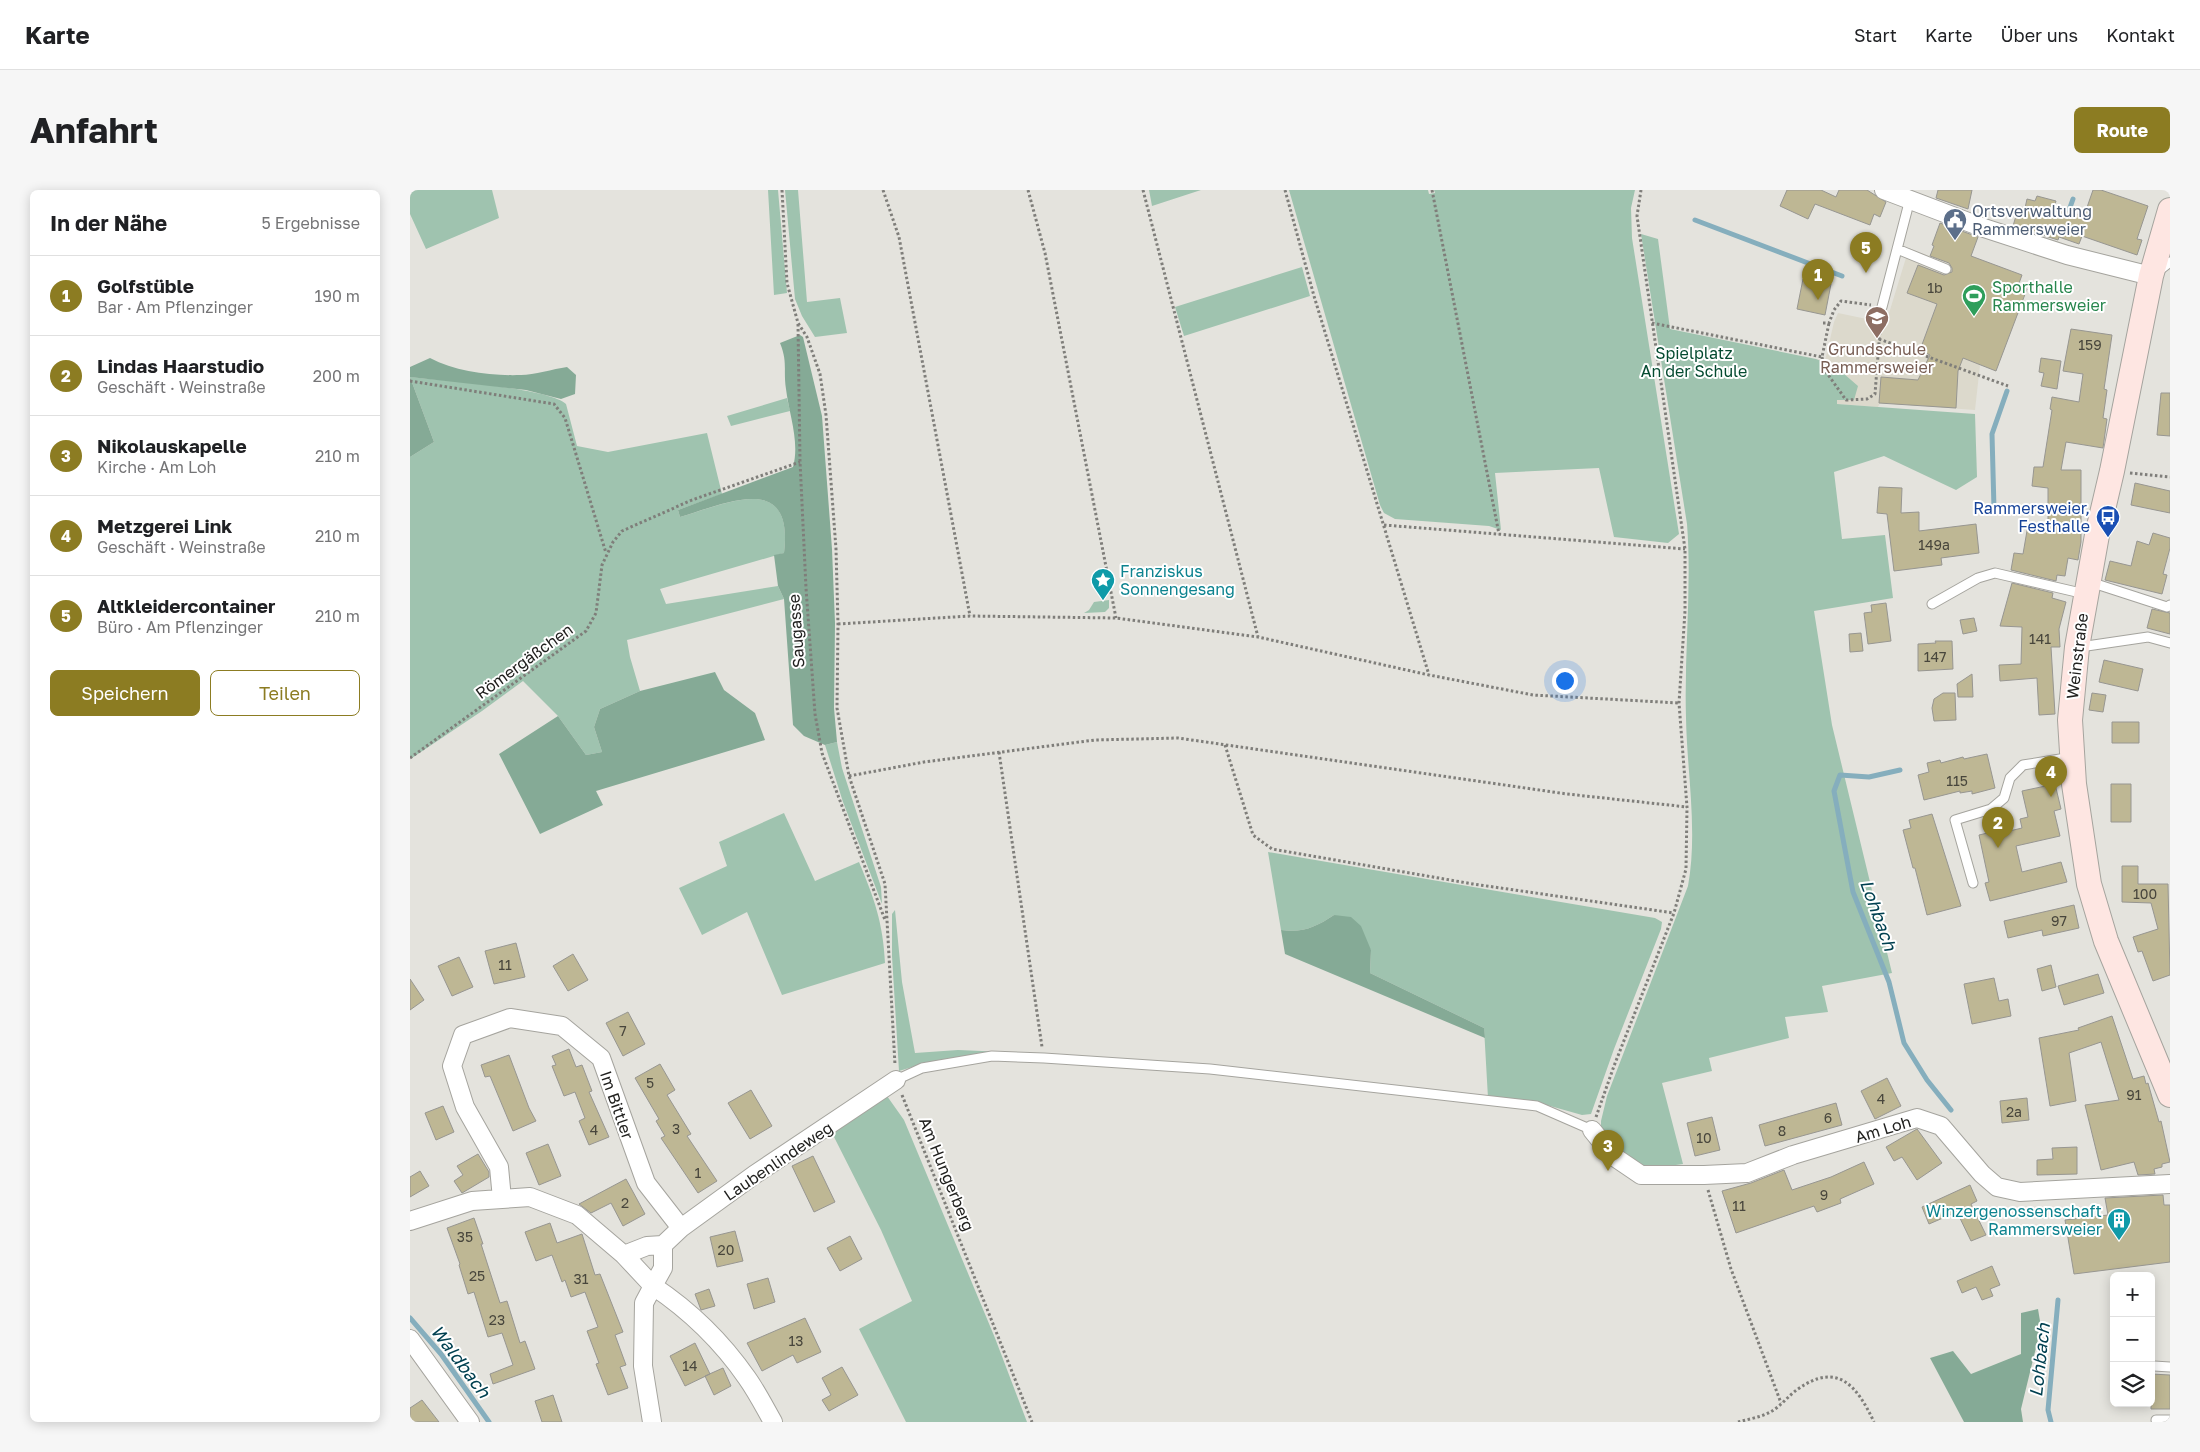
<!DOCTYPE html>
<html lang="de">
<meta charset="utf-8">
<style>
body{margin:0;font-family:"Golos Text",sans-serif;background:#f6f6f6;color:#202124}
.controls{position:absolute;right:15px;bottom:15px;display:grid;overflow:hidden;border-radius:8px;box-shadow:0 2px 12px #0003}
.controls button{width:45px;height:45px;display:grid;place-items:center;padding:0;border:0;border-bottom:1px solid #e0e0e0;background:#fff;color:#202124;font:25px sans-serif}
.you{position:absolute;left:1154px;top:490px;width:18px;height:18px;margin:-12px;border:4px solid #fff;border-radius:50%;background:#1a73e8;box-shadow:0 0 0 8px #1a73e833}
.badge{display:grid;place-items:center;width:32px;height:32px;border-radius:50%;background:#8c7c22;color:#fff;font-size:16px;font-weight:700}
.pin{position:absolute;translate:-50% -41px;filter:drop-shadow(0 1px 2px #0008)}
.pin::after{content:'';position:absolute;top:26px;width:18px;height:15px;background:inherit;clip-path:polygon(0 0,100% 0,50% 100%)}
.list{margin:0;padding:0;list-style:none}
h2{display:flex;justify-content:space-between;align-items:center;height:65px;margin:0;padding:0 20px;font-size:21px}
h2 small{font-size:16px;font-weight:400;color:#757577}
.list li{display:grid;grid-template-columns:32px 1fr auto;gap:15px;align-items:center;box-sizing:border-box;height:80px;padding:0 20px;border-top:1px solid #e0e0e0}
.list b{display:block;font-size:19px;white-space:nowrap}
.list p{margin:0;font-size:16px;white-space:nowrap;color:#757577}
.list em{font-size:16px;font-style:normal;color:#757577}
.actions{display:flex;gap:10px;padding:15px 20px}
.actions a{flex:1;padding:11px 0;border:1px solid #8c7c22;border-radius:8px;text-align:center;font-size:18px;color:#8c7c22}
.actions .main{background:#8c7c22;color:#fff}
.icon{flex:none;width:28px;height:28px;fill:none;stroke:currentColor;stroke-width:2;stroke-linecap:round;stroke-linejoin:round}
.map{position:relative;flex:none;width:1760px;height:1232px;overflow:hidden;border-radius:8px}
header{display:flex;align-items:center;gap:30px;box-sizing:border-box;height:70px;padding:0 25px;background:#fff;border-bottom:1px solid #e0e0e0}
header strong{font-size:24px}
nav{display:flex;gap:28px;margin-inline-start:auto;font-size:18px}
.intro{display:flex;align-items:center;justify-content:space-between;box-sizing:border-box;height:120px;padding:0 30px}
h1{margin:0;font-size:35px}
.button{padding:12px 22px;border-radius:8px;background:#8c7c22;color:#fff;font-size:18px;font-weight:700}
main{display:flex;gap:30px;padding:0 30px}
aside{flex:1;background:#fff;border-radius:8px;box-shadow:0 2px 12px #0003}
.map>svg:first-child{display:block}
.built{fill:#dcd9cc}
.green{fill:#9fc3af}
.forest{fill:#85aa96}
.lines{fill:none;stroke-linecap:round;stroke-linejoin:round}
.stream{stroke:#85aebd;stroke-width:5}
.building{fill:#beb794;stroke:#979691}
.lane-casing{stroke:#a5a49e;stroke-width:11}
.street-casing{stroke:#a5a49e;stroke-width:20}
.secondary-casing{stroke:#a5a49e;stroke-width:26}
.path{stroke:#7f7e7a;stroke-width:3;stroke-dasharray:2.5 2.5;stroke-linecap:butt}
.lane{stroke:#fff;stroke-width:9}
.street{stroke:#fff;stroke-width:18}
.secondary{stroke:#fee6e2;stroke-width:24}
.labels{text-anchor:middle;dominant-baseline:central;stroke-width:4;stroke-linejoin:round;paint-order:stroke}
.number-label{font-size:14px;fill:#48463c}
.service-label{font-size:16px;fill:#4e5e75;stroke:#fff;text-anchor:start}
.leisure-label{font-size:16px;fill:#27864d;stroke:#fff;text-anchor:start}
.education-label{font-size:16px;fill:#785e54;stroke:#fff}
.park-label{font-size:16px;fill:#044a30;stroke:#fff}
.transit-label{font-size:16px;fill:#164399;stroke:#fff;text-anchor:end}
.culture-label{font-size:16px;fill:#0d838f;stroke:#fff;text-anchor:start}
.street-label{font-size:16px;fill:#21211f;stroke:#fff}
.water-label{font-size:18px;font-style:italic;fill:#004050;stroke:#fff}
</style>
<header>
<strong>Karte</strong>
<nav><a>Start</a><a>Karte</a><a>Über uns</a><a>Kontakt</a></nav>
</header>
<div class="intro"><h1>Anfahrt</h1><a class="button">Route</a></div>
<main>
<aside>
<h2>In der Nähe<small>5 Ergebnisse</small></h2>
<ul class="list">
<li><span class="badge">1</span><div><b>Golfstüble</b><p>Bar · Am Pflenzinger</p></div><em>190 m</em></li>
<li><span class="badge">2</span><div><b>Lindas Haarstudio</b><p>Geschäft · Weinstraße</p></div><em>200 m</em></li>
<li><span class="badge">3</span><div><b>Nikolauskapelle</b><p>Kirche · Am Loh</p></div><em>210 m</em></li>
<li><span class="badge">4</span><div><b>Metzgerei Link</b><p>Geschäft · Weinstraße</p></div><em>210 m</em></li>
<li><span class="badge">5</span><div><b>Altkleidercontainer</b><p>Büro · Am Pflenzinger</p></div><em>210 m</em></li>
</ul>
<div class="actions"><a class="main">Speichern</a><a>Teilen</a></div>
</aside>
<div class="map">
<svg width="1760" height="1232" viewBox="0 0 1760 1232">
<rect width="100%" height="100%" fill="#e4e3dd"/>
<path class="built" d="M1499,58L1557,81L1527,114L1510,160L1550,176L1553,168L1570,175L1565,220L1470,213L1468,217L1427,214L1406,169L1415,171L1424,132L1428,123L1476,133Z"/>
<path class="green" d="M0,0H82L89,28L16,59L0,24Z
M358,0H368L377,103L364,105Z
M375,0H388L397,112L430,108L437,143L405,147L392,126L385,109Z
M739,0H791L742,16Z
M879,0H1018L1019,4L1025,3L1024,0H1225L1221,18L1222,48L1269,344L1258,353L1204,347L1189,278L1085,283L1091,340L1079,336L985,329L974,323L970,315Z
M1231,44L1248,49L1260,139L1406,169L1426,177L1448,196L1444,210H1427V214L1565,224L1567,287L1546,300L1474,266L1424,282L1432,349L1475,345L1483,408L1404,421L1422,535L1482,783L1412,796L1418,822L1375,827L1379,848L1299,868L1302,881L1252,893L1273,974L1237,979L1191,947V931L1197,906L1278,696C1288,641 1277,583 1276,528C1274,463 1282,398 1277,334Z
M892,77L900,106L774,146L765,117Z
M0,187C29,190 139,198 156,214L167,256L198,262L297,243L312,304L268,320L270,327C318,313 384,281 374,363L250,399L256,414L368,396L374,409L217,450L220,467L230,501L190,519L184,537L192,562L176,565L148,526L113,491L72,521L2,568L0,567V267L24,252Z
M377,208L380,221L321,236L317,226Z
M699,410V418L695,422L674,423L679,420L684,412Z
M427,552L432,578L471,697L472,714L433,612L415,555Z
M374,623L405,691L449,672C464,708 473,732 475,773L372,805L337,722L292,745L269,698L317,676L309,652Z
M858,662L1245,728L1252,732L1251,739L1204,859L1181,924L1172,925L1126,912L1078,908L1074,838L960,783L961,760L924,725C906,737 893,743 871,740Z
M485,720L492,792L505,863L548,860L619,863V865L509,875L489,881L482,766V724Z
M477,906L494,930L585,1148L617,1232H496L449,1139L502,1111L471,1040L422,943Z"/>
<path class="forest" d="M390,145L393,147L412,226L422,359L425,433L424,518L427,552L415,555L394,546L383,535L374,409L368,396L364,365L374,363C384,281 317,313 270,327L268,320L383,277C390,252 379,224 376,199C373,179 378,173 370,153Z
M20,168C46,182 82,186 111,185C124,185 143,179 157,177L166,185L165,204L151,209L116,200L0,187L24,252L0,267V177Z
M305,482L314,500L345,523L355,550L186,601L193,615L130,644L89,564L148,526L176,565L192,562L184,537L190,519L230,501Z
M924,725L941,727L951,736L961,760L960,783L1074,838L1075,848L875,764L871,740C893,743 906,737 924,725Z
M1628,1119L1631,1137L1611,1219L1613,1232H1554L1520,1168L1543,1161L1561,1184L1611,1164V1123Z"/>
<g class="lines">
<path class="stream" d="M1657,26L1663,9
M1285,30L1432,86
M1584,319L1582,244L1597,201
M1490,580L1459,587L1430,585L1424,601L1443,702L1479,792L1494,853L1517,890L1541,920
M0,1128L31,1164L79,1232
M1641,1232L1638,1220L1648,1110"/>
</g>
<path class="building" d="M1377,0H1411L1426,7L1429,0H1457L1476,12L1470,27L1464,24L1460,35L1405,14L1398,29L1370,16Z
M1528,0H1562L1558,19L1526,8Z
M1683,0H1691L1738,16L1727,49L1732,50L1727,65L1672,46L1669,54L1649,47L1648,50L1603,36L1608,19L1612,20L1613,17L1615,18L1617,9L1625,11L1627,6L1646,11L1644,18L1674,26Z
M1530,33L1568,47L1561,66L1612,85L1608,96L1617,99L1586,181L1553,168L1548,181L1546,218L1469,213L1471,187L1508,190L1520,165L1510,160L1527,114L1497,103L1508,75L1534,85L1542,82V78L1539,73L1520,66L1524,56L1522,55Z
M1393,89L1421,94L1415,125L1387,119Z
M1661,139L1702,145L1694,199L1697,200L1693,228L1697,229L1693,258L1656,252L1651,280H1671V352L1668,370L1658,368L1655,386L1647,385L1646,391L1601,380L1604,363L1613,364L1618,335L1638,339V298L1622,296L1624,277H1633L1642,220L1640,219L1642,207L1669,212L1673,184L1653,181Z
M1631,168L1651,171L1647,199L1631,196L1634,183L1629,182Z
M1751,203H1760V246L1747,245Z
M1725,293L1760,301V323L1721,315Z
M1469,297L1492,298L1491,323L1509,322V341L1566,334L1569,363L1531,368L1532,375L1484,381L1477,324L1467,323Z
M1743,343L1760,348V358L1753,384L1757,385L1752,404L1695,390L1700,371L1721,376L1727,351L1739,355Z
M1602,393L1643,403L1642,408L1656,412L1649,439L1650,457H1641L1645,524L1629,525L1627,488L1590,491L1589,475L1611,474L1612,437L1590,436Z
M1476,413L1481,451L1458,454L1454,423L1462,422L1461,415Z
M1742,419L1760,423V444L1737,438Z
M1564,428L1567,441L1553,444L1550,430Z
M1451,443L1453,461L1440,462L1439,444Z
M1525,451H1542L1543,479L1508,481V454L1526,453Z
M1694,470L1733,479L1728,501L1689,492Z
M1562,484L1563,507H1548L1547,494Z
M1533,503H1545L1546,530L1524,531L1522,518L1524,509Z
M1682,503L1696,505L1693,522L1679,520Z
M1702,532H1729V553H1702Z
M1577,564L1585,598L1562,604V601L1550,603V601L1514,610L1508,585L1519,582L1517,573L1530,570L1531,573L1553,567L1554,569Z
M1645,594L1651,619L1644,621L1650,646L1606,656L1612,682L1651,672L1657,692L1580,711L1575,693L1579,692L1569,645L1586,641L1587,644L1612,638L1610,629L1618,627L1612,601Z
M1701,594H1721V632H1701Z
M1522,624L1551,716L1517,725L1505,678H1503L1493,640L1501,638L1499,630Z
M1712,676H1728V694H1758L1760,785L1743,791L1732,761L1728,762L1723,747L1748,739L1741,713L1712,712Z
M1664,715L1669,738L1633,746L1632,740L1598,748L1594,731Z
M106,753L115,787L84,794L75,761Z
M163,764L178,790L158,801L143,776Z
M49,767L63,797L42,806L28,776Z
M1641,775L1646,797L1632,801L1627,779Z
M1688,784L1694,803L1654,815L1648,796Z
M1584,788L1589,811L1598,809L1601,826L1562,834L1554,794Z
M0,789L14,810L0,820Z
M218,822L235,854L213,866L196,833Z
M1702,826L1723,889L1734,886L1736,894L1738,893L1749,932L1751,931L1760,972L1752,974V977L1744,979L1745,984L1728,985L1724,972L1691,980L1675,915L1709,910L1691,852L1659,863L1666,911L1640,916L1629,848L1669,840L1668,838Z
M159,859L166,877L172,875L182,901L179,902L199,947L179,955L169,931L175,928L165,902L154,906L142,876L146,875L142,866Z
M99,865L119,918L126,931L103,941L80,886L75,887L71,875Z
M250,874L265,900L257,905L281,944L277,946L307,991L288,1003L251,948L255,946L246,931L249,929L225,888Z
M1477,888L1491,916L1465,929L1451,901Z
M341,900L362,936L340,949L318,913Z
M1617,908L1619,930L1592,933L1590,911Z
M1426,913L1432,935L1355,956L1349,935Z
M33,916L44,942L26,950L15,923Z
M1302,927L1310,960L1285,966L1277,933Z
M1507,939L1532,973L1507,990L1492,967L1484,971L1476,957Z
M138,954L151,986L129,995L116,963Z
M1667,957V984L1627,985V970L1643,969L1642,958Z
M68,964L79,982V987L52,1003L44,991L53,985L47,976Z
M403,966L425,1012L404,1022L382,976Z
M1454,972L1464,994L1430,1009L1431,1013L1407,1022L1404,1016L1326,1043L1312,1001L1341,993L1374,980L1382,1000L1421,987Z
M10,981L19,996L0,1007V987Z
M216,989L235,1024L213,1036L201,1013L181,1023L169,1014Z
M1560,995L1567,1011L1561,1014L1576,1045L1561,1051L1547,1022L1519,1034L1512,1017Z
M1753,1005L1754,1015H1760V1072L1664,1084L1655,1030L1698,1025L1695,1008Z
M64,1028L73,1054H71L90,1113L97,1111L110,1153L115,1151L125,1179L83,1194L80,1184L103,1175L92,1143L78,1147L64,1102L58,1104L49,1075L50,1074L37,1038Z
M140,1033L147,1053L172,1044L185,1085L190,1084L213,1142L205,1145L216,1175L210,1177L218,1198L198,1205L186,1174L189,1173L177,1141L188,1137L175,1102L161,1107L155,1090L152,1092L142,1065L126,1071L115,1042Z
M325,1041L333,1071L307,1077L300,1047Z
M440,1046L452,1069L430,1081L417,1058Z
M1582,1076L1590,1095L1580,1099L1583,1106L1572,1110L1566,1097L1552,1103L1547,1091Z
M358,1088L365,1112L344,1119L337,1094Z
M299,1099L305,1116L291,1120L285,1104Z
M395,1128L411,1162L387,1173L383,1165L352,1181L337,1153Z
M285,1153L300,1184L275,1196L260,1166Z
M432,1177L448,1205L419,1221L412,1210L421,1205L412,1188Z
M313,1178L321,1196L304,1205L295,1186Z
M1741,1184L1760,1185V1219H1741Z
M143,1205L152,1232H132L125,1211Z
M12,1210L29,1232H0V1218Z"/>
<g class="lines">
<g class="lane-casing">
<path id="lane" d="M1487,59L1536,79
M1746,83L1760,72
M1472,117L1500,9
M1680,392L1757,417L1760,415
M1522,414L1568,388L1585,383L1675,404
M1670,457L1738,447L1760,453
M1563,693L1545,630L1581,619L1594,608L1600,588L1613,575L1662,567
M486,890L512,878L582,866L634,868L800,879L1127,916L1182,940
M1744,1176L1760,1177
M1746,1230H1760"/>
</g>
<g class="street-casing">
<path id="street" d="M1474,0L1574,38L1657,65L1741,86
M1182,940L1203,966L1231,985H1294L1337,983L1383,965L1507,928L1531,936L1572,984L1587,997L1610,1002L1760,994
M92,1009L89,977L55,917L42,876L53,845L100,828L152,836L191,868L236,993L271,1038
M0,1031L62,1011L120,1007L167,1025L214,1065L243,1096L234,1113L233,1176L242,1232
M253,1055V1078L243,1096C279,1120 312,1152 337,1188C347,1202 355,1218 363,1232
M214,1065L237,1056L253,1055L271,1038L344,985L486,890
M0,1149L60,1232"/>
</g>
<g class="secondary-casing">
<path id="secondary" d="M1760,20L1741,86L1702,281L1687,345L1667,457L1660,530L1664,594L1679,694L1696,751L1760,905"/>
</g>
<path class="path" d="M372,0L377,93L388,133L397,147L410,184L416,225L426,359L428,434L427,518L439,586L475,694L485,875
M473,0L489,47L560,426
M618,0L635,63L706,428
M733,0L848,447
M875,0L904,106L1019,485
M1022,0L1089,344
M1242,133L1412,167L1419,133
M1413,133H1419L1424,120L1431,111L1461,115
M388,134L390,271L396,398L405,524L412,563L475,730
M1469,149L1598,196
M1412,167L1414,179L1436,210L1457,209L1465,204L1471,127
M0,191L144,214L155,228L196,363
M1720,283L1760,287
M974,335L1275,359
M428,434L560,426L706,428L848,447L1019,485L1123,505L1269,513
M815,555L843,645L862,659L1063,694L1264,723
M589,562L632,857
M0,568L176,441L186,423L192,375L203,352L212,341L282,310L390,272
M439,586L514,572L685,550L768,548L1157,604L1277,617
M492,905L622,1232
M1186,927L1204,876L1264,723L1276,679L1277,617L1269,513L1275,421V359L1227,26L1231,0
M1298,1000L1321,1079L1371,1213
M1328,1232C1339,1229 1352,1227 1362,1221C1371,1216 1379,1205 1388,1199C1428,1171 1447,1196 1464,1232"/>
<use href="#lane" class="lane"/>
<use href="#street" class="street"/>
<use href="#secondary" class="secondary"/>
</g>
<defs>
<g id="civic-pin" transform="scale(1.25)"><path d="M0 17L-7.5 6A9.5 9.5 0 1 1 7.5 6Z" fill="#5c6f8a" stroke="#fff"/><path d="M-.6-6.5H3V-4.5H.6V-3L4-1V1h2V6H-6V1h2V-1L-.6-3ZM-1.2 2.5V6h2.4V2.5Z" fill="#fff"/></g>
<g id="stadium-pin" transform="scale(1.25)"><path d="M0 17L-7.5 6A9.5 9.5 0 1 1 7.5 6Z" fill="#2e9e5b" stroke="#fff"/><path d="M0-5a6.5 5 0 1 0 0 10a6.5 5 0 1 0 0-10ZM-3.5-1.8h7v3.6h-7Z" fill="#fff"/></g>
<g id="school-pin" transform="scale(1.25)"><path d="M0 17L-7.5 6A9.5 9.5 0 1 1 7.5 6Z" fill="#8d6e63" stroke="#fff"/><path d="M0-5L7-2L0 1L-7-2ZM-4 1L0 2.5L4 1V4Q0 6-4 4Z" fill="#fff"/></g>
<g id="bus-pin" transform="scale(1.25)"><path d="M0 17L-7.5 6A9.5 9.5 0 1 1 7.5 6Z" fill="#1a4fb4" stroke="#fff"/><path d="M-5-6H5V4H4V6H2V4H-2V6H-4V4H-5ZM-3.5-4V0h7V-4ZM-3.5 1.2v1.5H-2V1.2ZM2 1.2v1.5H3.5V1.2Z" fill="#fff"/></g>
<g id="sight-pin" transform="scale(1.25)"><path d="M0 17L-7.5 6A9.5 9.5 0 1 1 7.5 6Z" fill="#0f9aa8" stroke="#fff"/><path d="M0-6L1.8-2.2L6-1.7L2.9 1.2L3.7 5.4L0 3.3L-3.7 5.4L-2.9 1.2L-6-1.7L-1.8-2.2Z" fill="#fff"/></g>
<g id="building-pin" transform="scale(1.25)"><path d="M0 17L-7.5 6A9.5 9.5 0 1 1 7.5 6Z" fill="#0f9aa8" stroke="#fff"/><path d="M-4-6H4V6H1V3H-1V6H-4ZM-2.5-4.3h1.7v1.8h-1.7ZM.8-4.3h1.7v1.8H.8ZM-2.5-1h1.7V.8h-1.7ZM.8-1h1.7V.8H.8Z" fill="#fff"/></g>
</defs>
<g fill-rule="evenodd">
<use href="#civic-pin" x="1545" y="30"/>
<use href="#stadium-pin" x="1564" y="106"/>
<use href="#school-pin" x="1467" y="128"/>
<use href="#bus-pin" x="1698" y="327"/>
<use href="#sight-pin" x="693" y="390"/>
<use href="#building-pin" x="1709" y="1030"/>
</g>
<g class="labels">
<g class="number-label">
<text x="1525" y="97">1b</text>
<text x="1680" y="154">159</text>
<text x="1524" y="354">149a</text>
<text x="1630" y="448">141</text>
<text x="1525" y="466">147</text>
<text x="1547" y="590">115</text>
<text x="1735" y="703">100</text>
<text x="1649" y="730">97</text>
<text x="95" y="774">11</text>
<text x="213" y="840">7</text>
<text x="240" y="892">5</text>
<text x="1724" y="904">91</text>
<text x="1471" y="908">4</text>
<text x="1604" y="921">2a</text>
<text x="1418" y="927">6</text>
<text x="266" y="938">3</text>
<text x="184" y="939">4</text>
<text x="1372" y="940">8</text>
<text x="1294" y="947">10</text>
<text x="288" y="982">1</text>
<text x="1414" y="1004">9</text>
<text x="215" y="1012">2</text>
<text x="1329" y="1015">11</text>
<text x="55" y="1046">35</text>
<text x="316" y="1059">20</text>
<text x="67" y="1085">25</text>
<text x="171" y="1088">31</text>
<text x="87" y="1129">23</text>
<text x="386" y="1150">13</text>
<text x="280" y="1175">14</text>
</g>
<g class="service-label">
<text x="1562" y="21">Ortsverwaltung<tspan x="1562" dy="18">Rammersweier</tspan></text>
</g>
<g class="leisure-label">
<text x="1582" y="97">Sporthalle<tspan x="1582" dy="18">Rammersweier</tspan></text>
</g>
<g class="education-label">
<text x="1467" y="159">Grundschule<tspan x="1467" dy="18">Rammersweier</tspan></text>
</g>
<g class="park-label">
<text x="1284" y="163">Spielplatz<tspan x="1284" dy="18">An der Schule</tspan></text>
</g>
<g class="transit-label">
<text x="1680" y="318">Rammersweier,<tspan x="1680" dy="18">Festhalle</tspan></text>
</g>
<g class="culture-label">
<text x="710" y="381">Franziskus<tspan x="710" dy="18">Sonnengesang</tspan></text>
<text x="1692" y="1021" text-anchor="end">Winzergenossenschaft<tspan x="1692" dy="18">Rammersweier</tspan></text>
</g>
<g class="street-label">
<text transform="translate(386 441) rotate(-94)">Saugasse</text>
<text transform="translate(1667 466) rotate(-83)">Weinstraße</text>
<text transform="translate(114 471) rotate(-36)">Römergäßchen</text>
<text transform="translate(207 915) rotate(71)">Im Bittler</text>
<text transform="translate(1473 939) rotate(-17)">Am Loh</text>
<text transform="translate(368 971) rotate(-34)">Laubenlindeweg</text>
<text transform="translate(537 984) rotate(68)">Am Hungerberg</text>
</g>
<g class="water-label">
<text transform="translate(1469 725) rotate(70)">Lohbach</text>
<text transform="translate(1629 1170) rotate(-84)">Lohbach</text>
<text transform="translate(51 1171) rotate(53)">Waldbach</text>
</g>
</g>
</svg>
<div class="controls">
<button>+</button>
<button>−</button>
<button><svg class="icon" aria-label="layers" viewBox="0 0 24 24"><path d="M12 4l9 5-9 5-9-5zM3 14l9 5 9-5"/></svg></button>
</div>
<div class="you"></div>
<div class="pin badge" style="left:1408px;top:110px">1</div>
<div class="pin badge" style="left:1588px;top:658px">2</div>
<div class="pin badge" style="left:1198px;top:981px">3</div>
<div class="pin badge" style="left:1641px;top:607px">4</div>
<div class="pin badge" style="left:1456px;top:83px">5</div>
</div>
</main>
